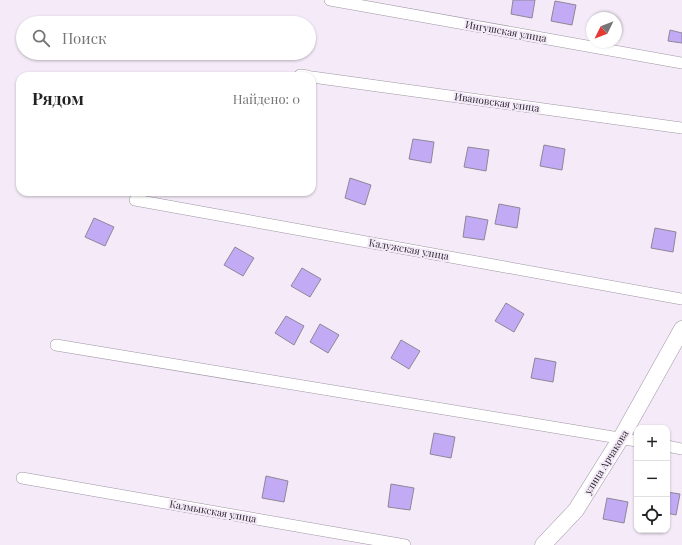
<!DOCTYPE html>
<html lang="ru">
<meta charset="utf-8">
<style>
body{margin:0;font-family:"Playfair Display",serif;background:#f6f6f6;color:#222}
.controls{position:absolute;right:12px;bottom:12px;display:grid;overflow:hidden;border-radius:8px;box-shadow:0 1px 3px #0004}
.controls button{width:36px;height:36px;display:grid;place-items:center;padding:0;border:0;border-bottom:1px solid #e0e0e0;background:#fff;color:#222;font:20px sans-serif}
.compass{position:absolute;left:586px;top:12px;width:36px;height:36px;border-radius:50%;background:#fff;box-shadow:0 1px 3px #0004;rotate:227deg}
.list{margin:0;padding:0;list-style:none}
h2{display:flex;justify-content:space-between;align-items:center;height:52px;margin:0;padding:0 16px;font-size:17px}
h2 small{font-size:13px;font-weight:400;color:#767676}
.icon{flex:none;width:22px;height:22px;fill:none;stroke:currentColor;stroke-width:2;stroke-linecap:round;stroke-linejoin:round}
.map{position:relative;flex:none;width:682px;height:545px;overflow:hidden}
.search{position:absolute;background:#fff;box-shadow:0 1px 3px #0004;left:16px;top:16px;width:300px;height:44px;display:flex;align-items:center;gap:10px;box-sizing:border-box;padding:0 14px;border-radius:22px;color:#767676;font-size:15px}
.panel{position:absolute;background:#fff;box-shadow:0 1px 3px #0004;left:16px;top:72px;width:300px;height:124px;border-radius:12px}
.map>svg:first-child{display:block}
.building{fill:#c3aaf5;stroke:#8d8897}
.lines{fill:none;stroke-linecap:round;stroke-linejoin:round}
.street-casing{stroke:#9f96a3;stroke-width:12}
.secondary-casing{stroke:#9f96a3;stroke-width:17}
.street{stroke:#fff;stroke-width:11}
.secondary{stroke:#fff;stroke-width:16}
.labels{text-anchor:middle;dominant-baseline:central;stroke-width:4;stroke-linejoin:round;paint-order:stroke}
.street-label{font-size:10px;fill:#2b272d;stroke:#f4eaf8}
</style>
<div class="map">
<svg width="682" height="545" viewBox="0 0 682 545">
<rect width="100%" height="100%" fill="#f4eaf8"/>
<path class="building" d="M513,0H535L532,18L511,14Z
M555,1L576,5L572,25L551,21Z
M670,30L682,33V43L668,41Z
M413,139L434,142L431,163L409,159Z
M544,145L565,149L562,170L540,166Z
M468,147L489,150L486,171L464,167Z
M350,178L371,185L365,205L345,198Z
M499,204L520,208L517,228L495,224Z
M466,216L488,220L484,240L463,237Z
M94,218L114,227L105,246L85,237Z
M655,228L676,232L673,252L651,248Z
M235,247L254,258L243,276L224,265Z
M302,268L321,279L310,297L291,286Z
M506,303L524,314L514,332L495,321Z
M286,316L304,326L294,345L275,333Z
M320,324L339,335L328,353L310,342Z
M401,340L420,351L409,369L391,358Z
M535,358L556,362L553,382L531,378Z
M434,433L455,437L451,458L430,454Z
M266,476L288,481L284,502L262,498Z
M391,484L414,488L410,510L388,507Z
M667,492L680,494L676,515L667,513Z
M607,498L628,502L624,523L603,519Z"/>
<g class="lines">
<g class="street-casing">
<path id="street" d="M330,0L682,63
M300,75L308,76
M312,77L682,128
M135,200L682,299
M56,345L637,441
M667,446L682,449
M22,478L405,545"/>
</g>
<g class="secondary-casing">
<path id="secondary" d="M543,545L576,510L621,438L682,329"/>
</g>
<use href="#street" class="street"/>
<use href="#secondary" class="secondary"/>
</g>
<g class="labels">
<g class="street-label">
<text transform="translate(506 31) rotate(10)">Ингушская улица</text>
<text transform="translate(497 102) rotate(8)">Ивановская улица</text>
<text transform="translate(409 249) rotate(10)">Калужская улица</text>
<text transform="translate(606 462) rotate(-58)">улица Арчакова</text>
<text transform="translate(213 511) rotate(10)">Калмыкская улица</text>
</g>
</g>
</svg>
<div class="controls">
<button>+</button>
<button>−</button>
<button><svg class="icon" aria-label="locate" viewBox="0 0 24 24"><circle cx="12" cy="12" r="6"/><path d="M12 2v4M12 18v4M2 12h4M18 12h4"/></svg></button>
</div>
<svg class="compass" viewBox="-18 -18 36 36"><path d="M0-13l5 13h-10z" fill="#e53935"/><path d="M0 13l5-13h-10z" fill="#767676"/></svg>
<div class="search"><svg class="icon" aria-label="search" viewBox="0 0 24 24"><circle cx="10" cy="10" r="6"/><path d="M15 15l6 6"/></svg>Поиск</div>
<section class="panel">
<h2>Рядом<small>Найдено: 0</small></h2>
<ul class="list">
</ul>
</section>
</div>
